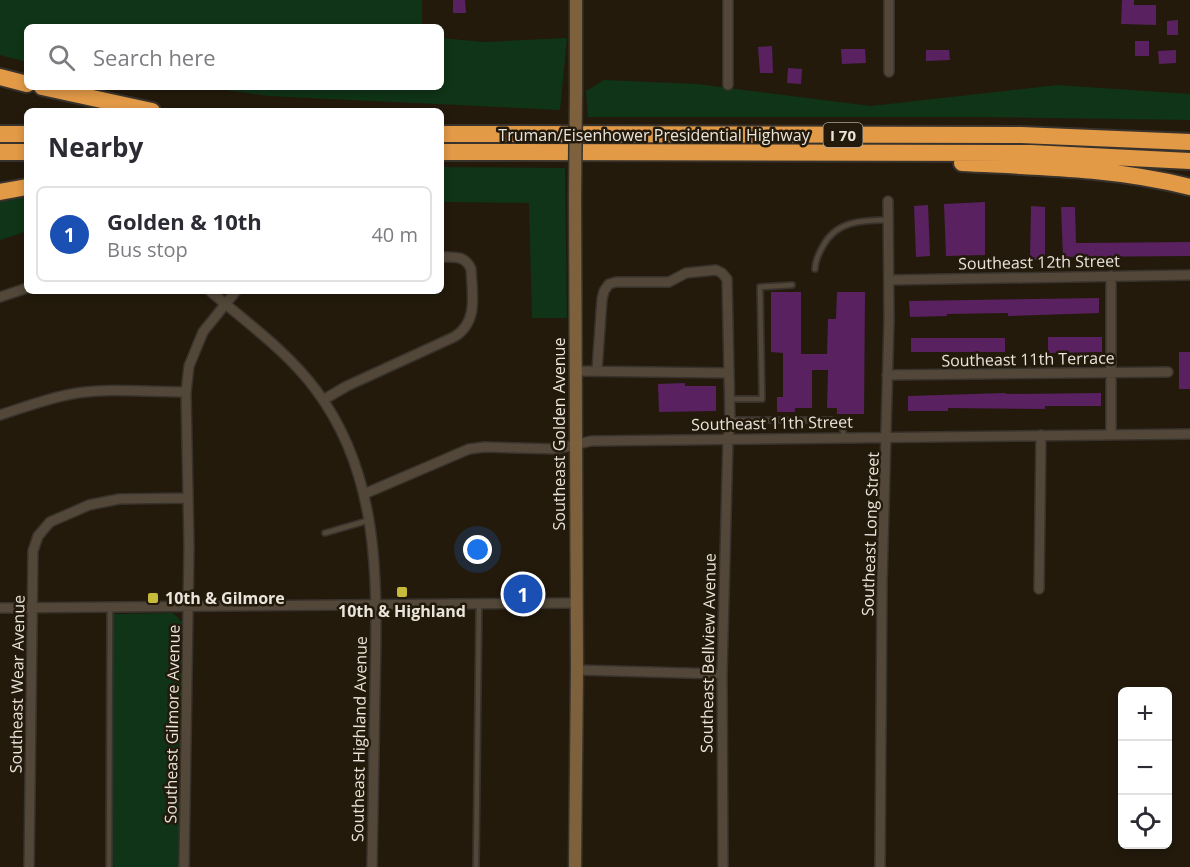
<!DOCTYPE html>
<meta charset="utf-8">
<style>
body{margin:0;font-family:"Open Sans",sans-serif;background:#f7f7f7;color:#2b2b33}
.controls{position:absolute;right:18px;bottom:18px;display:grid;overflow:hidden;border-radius:9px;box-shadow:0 3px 9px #0003}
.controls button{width:54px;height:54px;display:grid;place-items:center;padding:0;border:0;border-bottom:2px solid #e1e1e2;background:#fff;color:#2b2b33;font:30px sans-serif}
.you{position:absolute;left:478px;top:550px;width:21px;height:21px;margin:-15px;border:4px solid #fff;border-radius:50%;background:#1a73e8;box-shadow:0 0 0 9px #1a73e833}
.badge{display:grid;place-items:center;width:39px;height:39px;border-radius:50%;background:#716c37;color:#fff;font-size:20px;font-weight:700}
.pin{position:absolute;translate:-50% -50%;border:3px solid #fff;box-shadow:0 2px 6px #0006}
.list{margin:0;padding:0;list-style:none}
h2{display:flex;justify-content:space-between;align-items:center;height:78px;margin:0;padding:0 24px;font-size:26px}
h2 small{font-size:20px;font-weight:400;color:#7c7c81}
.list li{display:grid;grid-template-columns:39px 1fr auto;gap:18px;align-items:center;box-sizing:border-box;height:96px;margin:0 12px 12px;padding:0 12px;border:2px solid #e1e1e2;border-radius:9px}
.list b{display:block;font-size:22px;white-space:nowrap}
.list p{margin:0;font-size:20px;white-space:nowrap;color:#7c7c81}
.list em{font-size:20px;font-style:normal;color:#7c7c81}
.icon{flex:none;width:33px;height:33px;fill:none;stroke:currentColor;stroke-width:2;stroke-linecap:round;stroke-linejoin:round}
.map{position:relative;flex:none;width:1190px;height:867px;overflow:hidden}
.search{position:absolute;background:#fff;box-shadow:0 3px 9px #0003;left:24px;top:24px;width:420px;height:66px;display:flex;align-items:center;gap:15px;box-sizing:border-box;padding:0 21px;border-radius:9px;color:#7c7c81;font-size:22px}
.panel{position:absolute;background:#fff;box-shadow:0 3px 9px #0003;left:24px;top:108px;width:420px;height:186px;border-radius:9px}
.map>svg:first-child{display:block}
.green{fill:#0f3417}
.building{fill:#5a2160}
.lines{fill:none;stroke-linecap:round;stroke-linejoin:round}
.lane-casing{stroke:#38322c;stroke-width:8}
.street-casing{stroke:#38322c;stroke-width:12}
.secondary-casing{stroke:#38322c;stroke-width:15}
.highway-casing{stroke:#38322c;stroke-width:20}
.lane{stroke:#524738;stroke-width:4.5}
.street{stroke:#524738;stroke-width:9}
.secondary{stroke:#7d603c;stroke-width:12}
.highway{stroke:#e29a47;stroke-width:16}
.secondary-bridge-casing{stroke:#38322c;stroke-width:15;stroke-linecap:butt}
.secondary-bridge{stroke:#7d603c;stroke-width:12}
.poi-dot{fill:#c7bb3c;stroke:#231a0c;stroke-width:2}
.labels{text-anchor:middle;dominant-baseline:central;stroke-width:5;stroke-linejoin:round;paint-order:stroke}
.shield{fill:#231a0c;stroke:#aea79d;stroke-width:1.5}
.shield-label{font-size:15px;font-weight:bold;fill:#eae4db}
.street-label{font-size:16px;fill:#eae4db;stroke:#231a0c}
.poi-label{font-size:16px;font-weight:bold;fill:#eae4db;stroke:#231a0c;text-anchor:start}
</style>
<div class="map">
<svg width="1190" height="867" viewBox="0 0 1190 867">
<rect width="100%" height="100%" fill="#231a0c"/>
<path class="green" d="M0,0H422V27H27V62L0,55Z
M441,38L484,42L567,38L560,110L269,96L204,87H441Z
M604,80L697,84L871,106L1057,85L1190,94V120L981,117H588L586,91Z
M441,167L565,168L567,318H532L529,203L441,202Z
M27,194V231L0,240V199Z
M173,613L183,623L184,631L181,867H110L113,614Z"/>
<path class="building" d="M453,0H465L466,13H453Z
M1122,0H1134V5H1156V25L1121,24Z
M1178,20V35H1167V21Z
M1135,41H1149V56H1135Z
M772,46L773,73H760L758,47Z
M841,49H865L866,63L842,64Z
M926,50H949L950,60L926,61Z
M1176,50V63L1159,64L1158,51Z
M788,68L802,69L801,84L787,83Z
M985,202V255L946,256L944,204Z
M928,205L930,256L916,257L914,206Z
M1031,206L1045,207V260H1030Z
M1061,207H1075L1076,243L1190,242V256L1063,257Z
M771,292H801V354H827L828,319H836L837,292H865L864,414H837V408H827L828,370H812V408H795V412H777V397H783V353L771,352Z
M1099,298V313L1008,316V313L947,314V316L910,317L909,301Z
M1048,337H1102V352L1048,353Z
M911,338H1005V352H911Z
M1179,352H1190V389H1179Z
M685,383V386H716V411L659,412L658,384Z
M1006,393V394L1101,393V406H1045V409L948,408V411H908V396Z"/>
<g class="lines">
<g class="lane-casing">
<path id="lane" d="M815,269C815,261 819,253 823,246C836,221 862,220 888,220
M730,399H762L760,287L792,285
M730,420H831L842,425L844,437
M325,533L370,520
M109,867L110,607
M476,867L479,604"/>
</g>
<g class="street-casing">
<path id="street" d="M728,0V85
M889,0V72
M1111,276V434
M889,280L1190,275
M210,291C246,322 287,351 316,390C382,478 377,586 375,690C374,749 373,808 372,867
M0,297L27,288
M597,370L602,299L604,291L609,284L616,282H669L686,273L716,270L722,273L727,279L730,420L728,439L722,674L723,867
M575,371L729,373
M887,375L1168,372
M323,400L347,386L454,337C479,322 472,294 471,269C465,255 454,257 441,257
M0,415C25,407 51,397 77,393C112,388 150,392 186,392
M364,494L469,449L485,447L557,449L591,441L1190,434
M1039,589L1041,435
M0,608L577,603
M577,670L722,674
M29,867L33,551L38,536L50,522L89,505L119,499L188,498
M184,867L189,547L186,392L189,366L203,332L236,291
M880,867L882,583L889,319L888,201"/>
</g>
<g class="secondary-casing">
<path id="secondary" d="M576,92V0
M575,197L577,670L575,867"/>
</g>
<g class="highway-casing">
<path id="highway" d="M0,77L27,84
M42,87L152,111
M0,134H27
M441,134L1021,135L1190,142
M0,152H27
M441,152L1031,153L1190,161
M962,163C1039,167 1115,168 1190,187
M0,192L27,187"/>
</g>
<use href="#lane" class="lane"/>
<use href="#street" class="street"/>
<use href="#secondary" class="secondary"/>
<use href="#highway" class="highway"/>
<g class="secondary-bridge-casing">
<path id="secondary-bridge" d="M575,197L576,92"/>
</g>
<use href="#secondary-bridge" class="secondary-bridge"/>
</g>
<g class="poi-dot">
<rect x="396" y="586" width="12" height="12" rx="3"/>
<rect x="147" y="592" width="12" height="12" rx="3"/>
</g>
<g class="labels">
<rect class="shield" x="823.5" y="123" width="39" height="24" rx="4.5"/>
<g class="shield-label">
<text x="843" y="135">I 70</text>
</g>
<g class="street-label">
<text x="654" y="135">Truman/Eisenhower Presidential Highway</text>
<text transform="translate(1039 262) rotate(-1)">Southeast 12th Street</text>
<text transform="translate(1028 359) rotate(-1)">Southeast 11th Terrace</text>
<text transform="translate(772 423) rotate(-1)">Southeast 11th Street</text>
<text transform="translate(559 434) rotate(-90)">Southeast Golden Avenue</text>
<text transform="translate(870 534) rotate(-88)">Southeast Long Street</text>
<text transform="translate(708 653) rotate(-89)">Southeast Bellview Avenue</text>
<text transform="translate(17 684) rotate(-89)">Southeast Wear Avenue</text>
<text transform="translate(172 724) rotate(-89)">Southeast Gilmore Avenue</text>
<text transform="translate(359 739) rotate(-89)">Southeast Highland Avenue</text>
</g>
<g class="poi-label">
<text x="165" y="598">10th &amp; Gilmore</text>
<text x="402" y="611" text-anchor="middle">10th &amp; Highland</text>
</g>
</g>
</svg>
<div class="controls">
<button>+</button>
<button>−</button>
<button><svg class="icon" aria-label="locate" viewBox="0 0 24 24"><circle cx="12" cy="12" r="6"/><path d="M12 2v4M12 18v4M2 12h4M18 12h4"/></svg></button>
</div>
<div class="you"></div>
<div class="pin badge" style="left:523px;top:594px;background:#1a4fb4">1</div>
<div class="search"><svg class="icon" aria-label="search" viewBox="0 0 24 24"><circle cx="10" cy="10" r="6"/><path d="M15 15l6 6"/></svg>Search here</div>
<section class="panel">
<h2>Nearby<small></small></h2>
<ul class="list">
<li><span class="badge" style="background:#1a4fb4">1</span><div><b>Golden &amp; 10th</b><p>Bus stop</p></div><em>40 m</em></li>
</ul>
</section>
</div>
